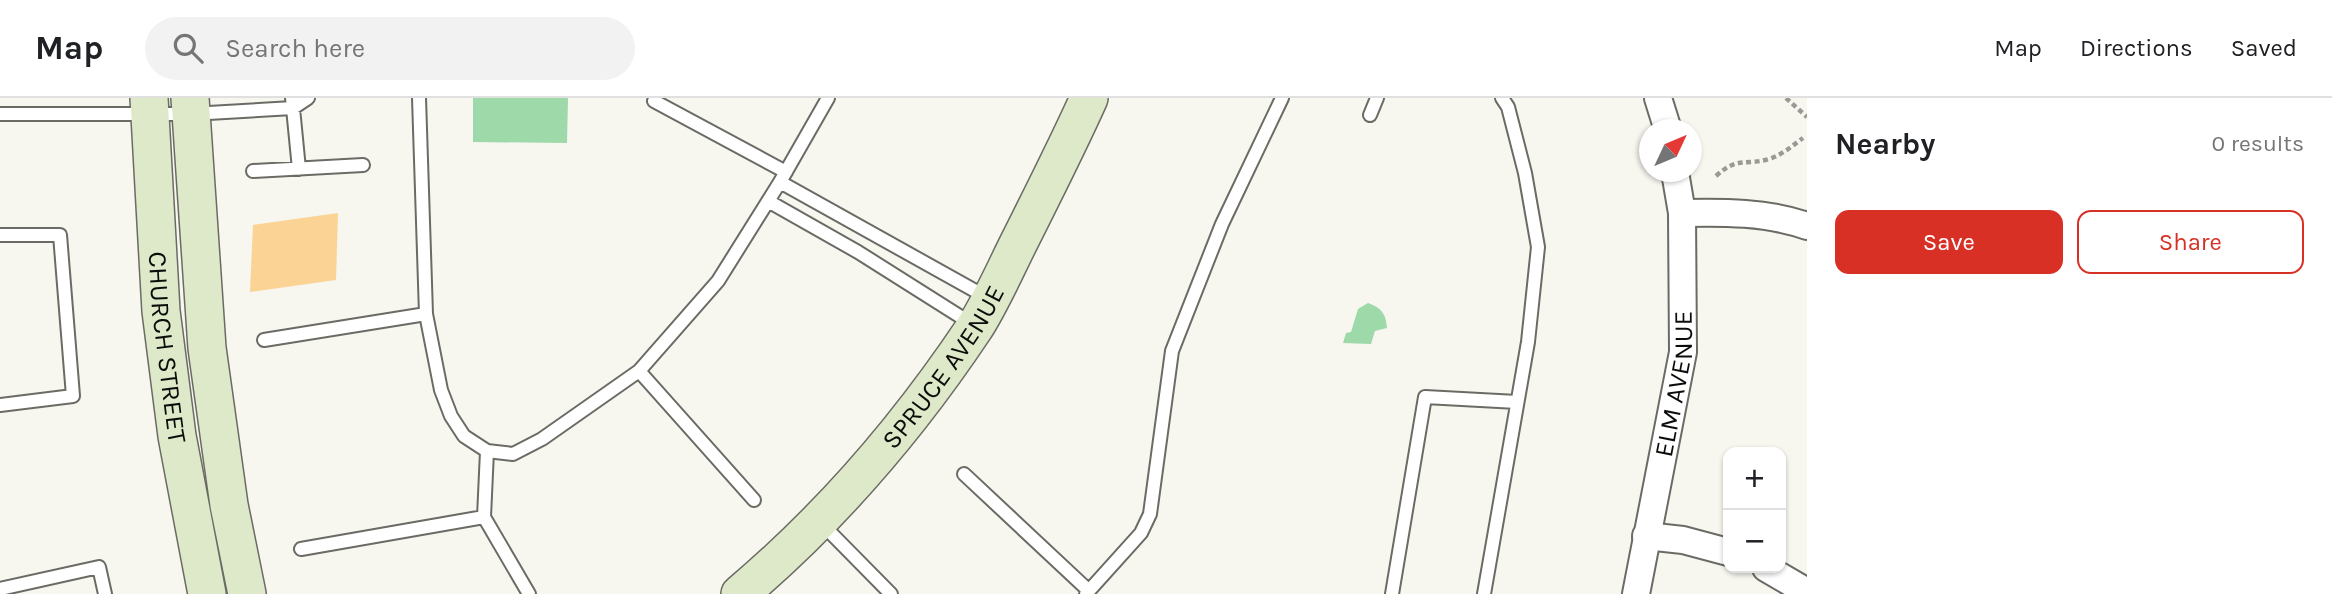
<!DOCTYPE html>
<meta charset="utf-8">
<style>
body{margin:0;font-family:Karla,sans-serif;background:#f2f2f2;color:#202124}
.controls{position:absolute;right:21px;bottom:21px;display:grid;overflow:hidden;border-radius:14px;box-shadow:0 2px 5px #0004}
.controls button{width:63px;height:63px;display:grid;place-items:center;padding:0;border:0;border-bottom:2px solid #e0e0e0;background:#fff;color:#202124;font:35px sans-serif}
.compass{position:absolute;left:1639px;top:21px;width:63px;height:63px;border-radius:50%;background:#fff;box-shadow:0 2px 5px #0004;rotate:46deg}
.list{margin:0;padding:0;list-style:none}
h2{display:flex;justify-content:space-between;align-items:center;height:91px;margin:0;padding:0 28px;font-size:30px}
h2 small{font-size:23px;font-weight:400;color:#757577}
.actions{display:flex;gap:14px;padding:21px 28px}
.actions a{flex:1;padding:16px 0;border:2px solid #d93025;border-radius:14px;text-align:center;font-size:24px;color:#d93025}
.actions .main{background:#d93025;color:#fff}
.icon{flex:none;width:38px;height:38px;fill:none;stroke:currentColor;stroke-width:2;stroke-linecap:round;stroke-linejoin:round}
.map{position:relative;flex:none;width:1807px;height:496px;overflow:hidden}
header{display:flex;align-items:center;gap:42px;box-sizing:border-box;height:98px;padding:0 35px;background:#fff;border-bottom:2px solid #e0e0e0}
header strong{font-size:33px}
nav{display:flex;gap:38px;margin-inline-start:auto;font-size:24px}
.search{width:490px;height:63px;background:#f2f2f2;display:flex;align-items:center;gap:18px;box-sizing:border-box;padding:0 24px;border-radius:38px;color:#757577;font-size:26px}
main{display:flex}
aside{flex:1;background:#fff}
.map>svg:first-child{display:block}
.water{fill:#9dd9a9}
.building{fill:#fbd495}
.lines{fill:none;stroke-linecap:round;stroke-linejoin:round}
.lane-casing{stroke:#6b6b65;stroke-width:16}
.street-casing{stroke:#6b6b65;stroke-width:30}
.secondary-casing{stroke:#6b6b65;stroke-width:40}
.path{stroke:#9a9994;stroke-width:4.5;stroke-dasharray:5 3.5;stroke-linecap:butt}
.lane{stroke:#fff;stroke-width:12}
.street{stroke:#fff;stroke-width:26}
.secondary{stroke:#dde9c8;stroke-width:37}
.labels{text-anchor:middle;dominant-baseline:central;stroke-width:5;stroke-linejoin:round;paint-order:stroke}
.street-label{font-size:26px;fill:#0c0c0a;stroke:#fffffe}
</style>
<header>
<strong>Map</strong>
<div class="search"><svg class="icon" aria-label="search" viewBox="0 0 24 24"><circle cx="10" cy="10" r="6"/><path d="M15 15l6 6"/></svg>Search here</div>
<nav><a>Map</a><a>Directions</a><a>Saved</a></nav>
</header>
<main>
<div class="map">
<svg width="1807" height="496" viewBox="0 0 1807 496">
<rect width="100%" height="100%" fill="#f7f6ef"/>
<path class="water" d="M473,0H568L567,45L473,44Z
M1368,205C1382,210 1386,216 1387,230L1375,233L1371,246L1343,245L1346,235L1351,234L1358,211Z"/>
<path class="building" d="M338,115L336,182L250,194L253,127Z"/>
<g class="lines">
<g class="lane-casing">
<path id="lane" d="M292,0L299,71
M419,0L426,216L441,292L451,318L464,338L487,353L513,356L542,341L639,273L718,183L780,84L828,0
M654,3L786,74
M0,16H191L293,10L308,0
M1370,17L1377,0
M253,73L363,67
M780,84L988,200
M768,103L858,154L972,226
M0,137H60L73,298L0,307
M264,242L426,216
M639,273L754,402
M487,353L484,419L529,496
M964,376L1089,493
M820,424L891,496
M301,451L484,419
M0,491L99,469L105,496
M1086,496L1141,435L1150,416L1172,253L1222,126L1282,0
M1392,496L1425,299L1517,304
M1484,496L1528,244L1538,149L1525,75L1508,9L1502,0"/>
</g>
<g class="street-casing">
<g id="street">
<path d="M1658,0L1668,32"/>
<path d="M1682,115C1723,114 1768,114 1807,128"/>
<path d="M1646,438L1683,442L1728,454"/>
<path d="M1766,470L1807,494"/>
<path id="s1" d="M1636,496L1683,254L1682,115L1675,74"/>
</g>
</g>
<g class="secondary-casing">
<g id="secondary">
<path id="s2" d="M149,0L161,213L177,338L207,496"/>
<path d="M190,0L207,250L229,407L247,496"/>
<path id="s3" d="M740,496C831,419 909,328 975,229C992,202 1005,172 1019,144C1043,96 1067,49 1089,0"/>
</g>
</g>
<path class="path" d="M1786,0L1807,19
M1716,78C1738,58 1745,68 1769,61C1782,57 1792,48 1803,40"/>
<use href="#lane" class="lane"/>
<use href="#street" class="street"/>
<use href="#secondary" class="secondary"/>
</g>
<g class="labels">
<g class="street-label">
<text stroke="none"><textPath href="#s2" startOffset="250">CHURCH STREET</textPath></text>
<text stroke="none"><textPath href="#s3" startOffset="306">SPRUCE AVENUE</textPath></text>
<text stroke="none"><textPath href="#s1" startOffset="214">ELM AVENUE</textPath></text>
</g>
</g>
</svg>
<div class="controls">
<button>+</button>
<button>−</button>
</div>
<svg class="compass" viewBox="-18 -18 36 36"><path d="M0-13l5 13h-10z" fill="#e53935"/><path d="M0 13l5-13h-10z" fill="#757577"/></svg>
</div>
<aside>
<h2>Nearby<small>0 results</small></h2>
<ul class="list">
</ul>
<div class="actions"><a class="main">Save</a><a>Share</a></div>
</aside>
</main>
